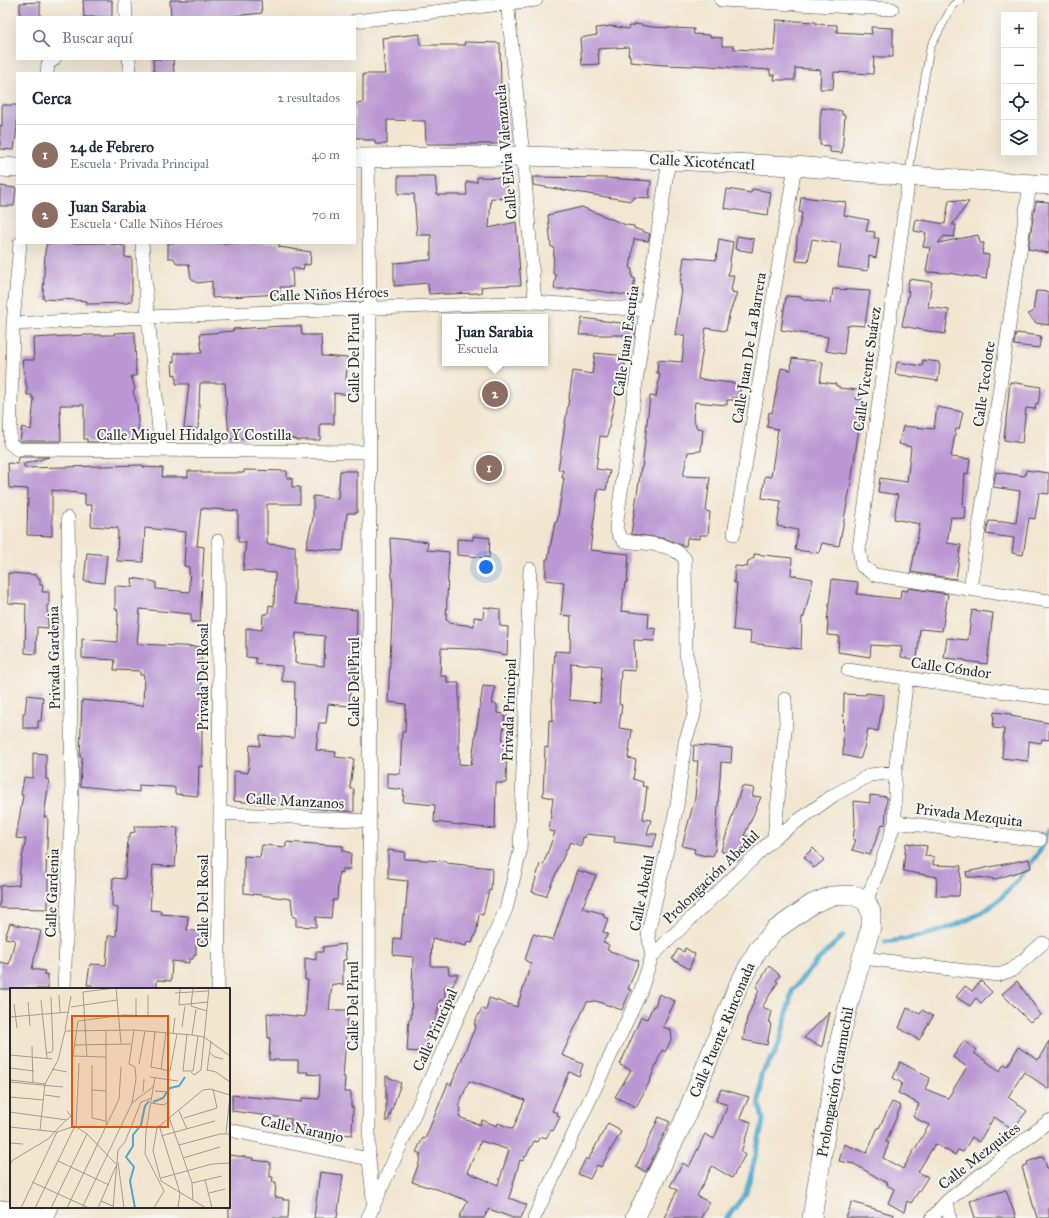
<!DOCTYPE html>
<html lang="es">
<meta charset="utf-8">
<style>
body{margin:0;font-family:"IM FELL Great Primer",serif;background:#f6f6f7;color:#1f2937}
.controls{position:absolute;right:12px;top:12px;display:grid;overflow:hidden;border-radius:0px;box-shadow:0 4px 16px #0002}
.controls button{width:36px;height:36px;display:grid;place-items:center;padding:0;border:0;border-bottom:1px solid #e0e1e3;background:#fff;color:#1f2937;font:20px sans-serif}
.you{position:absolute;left:486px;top:567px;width:14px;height:14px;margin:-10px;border:3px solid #fff;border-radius:50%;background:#1a73e8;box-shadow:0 0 0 6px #1a73e833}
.badge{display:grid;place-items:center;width:26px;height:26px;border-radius:50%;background:#1f6fb2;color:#fff;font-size:13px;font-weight:700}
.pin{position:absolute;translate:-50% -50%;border:2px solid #fff;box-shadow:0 1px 4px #0006}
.popup{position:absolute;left:442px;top:314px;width:106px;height:52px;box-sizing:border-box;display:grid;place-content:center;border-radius:0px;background:#fff;filter:drop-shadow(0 1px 3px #0005);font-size:13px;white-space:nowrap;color:#747a83}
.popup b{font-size:15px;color:#1f2937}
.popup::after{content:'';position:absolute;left:50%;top:100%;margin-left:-8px;border:8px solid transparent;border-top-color:#fff}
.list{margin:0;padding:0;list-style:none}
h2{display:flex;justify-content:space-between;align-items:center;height:52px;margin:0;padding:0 16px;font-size:17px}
h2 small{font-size:13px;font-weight:400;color:#747a83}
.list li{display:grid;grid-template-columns:26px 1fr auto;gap:12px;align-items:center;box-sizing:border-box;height:60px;padding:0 16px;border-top:1px solid #e0e1e3}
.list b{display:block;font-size:15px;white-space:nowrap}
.list p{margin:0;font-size:13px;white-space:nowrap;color:#747a83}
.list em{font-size:13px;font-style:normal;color:#747a83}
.icon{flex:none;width:22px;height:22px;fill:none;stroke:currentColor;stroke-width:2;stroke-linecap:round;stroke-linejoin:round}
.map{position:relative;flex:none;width:1049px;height:1218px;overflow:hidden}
.search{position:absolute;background:#fff;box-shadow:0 4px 16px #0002;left:16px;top:16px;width:340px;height:44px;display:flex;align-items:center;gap:10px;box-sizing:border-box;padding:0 14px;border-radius:0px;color:#747a83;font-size:15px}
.panel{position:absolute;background:#fff;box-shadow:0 4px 16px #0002;left:16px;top:72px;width:340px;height:172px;border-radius:0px}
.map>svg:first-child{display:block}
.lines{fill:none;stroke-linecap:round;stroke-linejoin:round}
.stream{stroke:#50a7cc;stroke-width:5}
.building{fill:#bb98d3;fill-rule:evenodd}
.lane-casing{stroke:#494744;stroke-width:8}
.street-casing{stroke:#494744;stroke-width:14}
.secondary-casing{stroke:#494744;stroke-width:20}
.lane{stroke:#fff;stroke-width:7}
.street{stroke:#fff;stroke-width:13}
.secondary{stroke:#fff;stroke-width:19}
.labels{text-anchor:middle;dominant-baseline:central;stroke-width:4;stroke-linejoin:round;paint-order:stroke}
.street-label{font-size:15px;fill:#2b2b2b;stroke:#f6f6f2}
.inset-river{fill:none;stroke:#50a7cc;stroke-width:2}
.inset-road{fill:none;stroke:#a29b8f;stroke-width:1}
.view{fill:#df570e;fill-opacity:0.15;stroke:#df570e;stroke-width:2}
.inset-edge{fill:none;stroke:#2b2b2b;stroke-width:2}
</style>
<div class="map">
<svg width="1049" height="1218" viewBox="0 0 1049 1218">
<rect width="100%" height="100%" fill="#f6f6f2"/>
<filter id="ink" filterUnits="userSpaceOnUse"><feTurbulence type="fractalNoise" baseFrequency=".025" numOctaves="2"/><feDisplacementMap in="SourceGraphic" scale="8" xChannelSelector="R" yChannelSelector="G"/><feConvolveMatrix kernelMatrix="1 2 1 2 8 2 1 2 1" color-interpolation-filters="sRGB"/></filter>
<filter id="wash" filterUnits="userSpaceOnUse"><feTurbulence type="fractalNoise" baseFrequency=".012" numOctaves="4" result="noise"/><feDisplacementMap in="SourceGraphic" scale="16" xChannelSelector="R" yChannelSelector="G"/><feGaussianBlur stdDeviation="0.9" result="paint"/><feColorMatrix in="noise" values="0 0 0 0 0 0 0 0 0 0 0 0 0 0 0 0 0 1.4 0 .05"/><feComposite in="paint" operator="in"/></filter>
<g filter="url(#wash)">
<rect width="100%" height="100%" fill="#f2e6d1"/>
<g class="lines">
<path class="stream" d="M885,942C921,938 961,927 991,906C1006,896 1031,864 1041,849C1044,843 1046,835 1049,829
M727,1218L746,1193L756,1154L763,1120L759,1102L761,1074L774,1055L781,1038L792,991L816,962L843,936"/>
</g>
<g id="blocks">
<path class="building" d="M83,0H112V17H84Z
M170,0H261L262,13L224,17H171Z
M40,2V17H20V3Z
M776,20L816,22V24L837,25V32L872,34L871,27L893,28V57H874L873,74L834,72L833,89H820L821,70L795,68V80H774L775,75H770V70L693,65V66L664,65L630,62V55H628L629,47L598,49L599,64L582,65L580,38L597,35L596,28L611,26L628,29L629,26H634L635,24L652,27L694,29L693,34L710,35V37L722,38V46H734V49L774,51Z
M420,34V45H465L464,42L500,43L501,90H505L510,144H426L425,121L387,120V144H375V140H365L361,138H355V104L363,103V74H385L382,38Z
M153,59H173L174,73H154Z
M2,105H17V127L14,150L0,149V125L2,126Z
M822,108L842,111V115H845L842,153L830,152V146L820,145V117Z
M398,176H435L437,195H467L466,182H477V177L508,178L507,199L491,198L489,228L516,222L521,285L489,286L481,287L482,293L443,294V293L429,294L428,283L394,286V263L431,260V235H417L414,194H398Z
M533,177L607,178L651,181L649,198L634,197V199H632L631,201L533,185Z
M0,186L16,188L14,206H0Z
M727,189L751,193L752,189L771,192L768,215L724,208Z
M801,197L846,202L844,215L869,220L866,231L875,232L874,238H879L876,258L869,256L868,271L838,267L841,244L812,239L808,262L796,261L797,238L802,213L799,212Z
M949,200L969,202L952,225H956L954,237L944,236L938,243L978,235L980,243H984L982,254L989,255L986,279L949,273L926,272L930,248L923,247L926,233L914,231L916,219L945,224Z
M1036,201L1049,202V253L1028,249Z
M582,207L626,225L634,226V228L650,234L648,241L634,239L630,269H632V278H635L632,296L585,289L571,287V289H554L556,274H553L554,247H551L548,215Z
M737,236L754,239L752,252L735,249Z
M719,239L733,242L728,275H734L731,290H732V292L737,293L729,315L726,331L706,328L698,379L741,384L740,397H734V400H727V405L695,402L693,418L697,428L703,429L701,451L688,452L683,476L710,477L706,511L710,512L708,535H700V539L687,538L686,546H683L667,539L631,534L641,468H642L650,396L656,397L660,373H657L658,360L682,362L685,335H675L682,290L681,289V285H680L684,257L716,260Z
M47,243H111V244L125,246V257L132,258V302H128V303L87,304V301L61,299V300L43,299L45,251Z
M168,243H279V247L311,252L310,265L304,264L303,270L292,268L293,287H280V294L212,298V281L197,283L191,278L189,265H188V264H177L174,258H168Z
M909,279L932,282L928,307L949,310L945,334L902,326L909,291H907Z
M833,289L870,291L865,326L850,325V326H847L844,354L826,351L828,337L781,330L786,296L802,297V299L831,303Z
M1036,291L1049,292V325L1036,323L1028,314L1033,312Z
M582,318L636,325L635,335H579Z
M283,326H301L302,335H321L322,356L348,358L346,380L351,381L350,395L334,393V424H320V440H296V439L277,437L259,438V439H229L225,383H200L198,429L184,428L189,384H176V374L173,375L172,362H174V353H202L200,334L233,331V329Z
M135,332L136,376H131L135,389L133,392L137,404L139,439L111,440L105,442H87V439H84V405H60L61,441H20L22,427L31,430L34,398H32V395H27V389L22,360H34L33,338L85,335H114V333Z
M1016,333L1041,336L1039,348L1014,345Z
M595,353L626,356L622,384H618L607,437L600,436L596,469L610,471L606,490L598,489L590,550L629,554L627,583L625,582L621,611L649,614L648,628L656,629L654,641L634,640L635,671L621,670L619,704L622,705L619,728L632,730L628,758L636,760L633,779L643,782L642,786L647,787L643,819L651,820L647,834H657L653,847L614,842L615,837L586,834L585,838L583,837L581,846L570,842L546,896L532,892L540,864L543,865L555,832L549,831L553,798L543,796L545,747L548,748L549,720L553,721L552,697L555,651L570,652L571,616L561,615L564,582L546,580V559H548L555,522H557L564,478H562L563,470H558L573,371L592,374ZM571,663L602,666L600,703L569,700Z
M792,358L823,362L820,382L836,384V386H839V388L858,390L856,399L863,400L851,483L839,546L822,543L819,553L795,550L798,530L777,526L781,501L762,498L765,476L771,477L778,429L767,427L769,412L772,413L781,368L791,370Z
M923,360L939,362V365H940L938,381L895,374L897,362L922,366Z
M1010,382L1041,387L1038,404L1036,403L1035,409L1026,408L1022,443L1004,440Z
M937,407L963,412L959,429H956L951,457L970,459L968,474L965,473L963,507H966L965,519L951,517L947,543L961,545L956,579L911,572L920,524L894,519L898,495L878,492L880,478L907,482L911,447L899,444L903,426L934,429Z
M18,457H49L24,464V468L143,465V467L163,468L162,477H188V471H201V473H244V470L287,471V478H292V487H300V504H267V544L295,546V604L357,610L356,669L352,668L349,706L328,704L326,723H319L316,750L336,752L335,757L354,759L350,787L351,789H354V812L234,801V771L248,773L250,745L260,746V735L294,738L295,682L282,681V666L256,664V658L246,657V628L262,630L263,614H268L269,605L274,606L275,573L243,570L246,542H238V511L201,508L197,546L204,547L200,622H191V614L140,609L137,644L202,647L201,680H202V767L199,766L198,796L175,794V788L172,787L139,785V792L80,786L82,757H80L82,700L143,706L144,675H140V671L114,670L115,660L82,658V639L117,642L118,613L117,609H115V586L133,587L132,578L156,582V589L190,592L189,567L184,566L186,532L145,528L143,562L117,561L118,528L91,526L92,505H85V494L52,490V536L27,535L28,489L9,488L8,463L17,464ZM296,633L325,636L324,666L295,663Z
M1026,470L1049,473V494L1039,493L1035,519L1029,518L1023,555L1012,553L1014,538L986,534L989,521L1003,522V521L1016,523L1020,491L993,487L996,472L1025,476Z
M340,471H357V513H347L343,551L306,548L313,518V496L338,499Z
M473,536L490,538L489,558L457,555V539L473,540Z
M390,538L428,542L427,550L449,552L446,620L449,621V623L474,626V617L483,618L484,607L500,609V626L508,627L507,655L473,649L441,648L440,676H447V683H459V764L471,765L483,686L495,687L492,704H497V713L505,714L502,742L507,743L506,783H496L495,829L434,822L435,805L403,802L404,790L387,788V773L400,774L402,732H405L406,704L388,702L393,598Z
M87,553L107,555L104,583L84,581Z
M754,554L792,558L791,575L813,579L804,617H802L801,649L750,643L751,632L733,630L737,583H734L735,566L747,567L748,561L754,558Z
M8,573L37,575V578H40V585H43L42,592H49V605H47L48,628L37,627L36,654L25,653L26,604L8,603Z
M832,579L858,582L857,594L900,599L901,590L908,591V588L948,594L942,631L920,629L917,660L901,657L902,647L871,645L870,657L838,652L839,636L827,635L828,622H827Z
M972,610L993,613L987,664L965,661V660L944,658L947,638L968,640Z
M866,693L884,695L878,731L868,729L864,748L860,759L843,755L844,694L866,695Z
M27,695L43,697L41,721H38V728H23V713H25Z
M994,712L1011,714V716L1049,723V740L1042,739L1041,743L1029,741L1028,761L1002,758L1004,729L993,728Z
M694,745L732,748L731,763L721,762L715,850L713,856L706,855V856L694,853L695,849L682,846L695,798L698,761H693Z
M33,753L46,754V779L49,780L44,817H48L46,875L48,876V909L0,908V886L19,885L20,868L26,839L16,838L23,795H21L24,777L33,778Z
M742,786L754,788L752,796L761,797L744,836L757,837L738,861L721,851Z
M870,795L887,797L885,825L882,824L870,855L852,850L856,840H853L855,824L854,801L870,803Z
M134,826H158L178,828L175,867L153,865L150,910L161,911V914L188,916L187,930L201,932L203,944H196V955H194L193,959H189V963L172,961L171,981L157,980V989H92V985H87L90,964L106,965L108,936H116L118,908L112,907L113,878L125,879L128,838H130V833L135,832Z
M286,842L343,846V851L351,853L350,869H342V873L339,872L337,900H333L331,918L316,917V927L296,926V917H293L291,899L244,893V856L260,857L262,845L286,847Z
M906,843L927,846L925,856L934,857L933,865L961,866L959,896H936L937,877L903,871Z
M813,848L824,860L814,868L804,857Z
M388,850L405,852L404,859L446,861V863L492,868L491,891L489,890L483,915L479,914L477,930L472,943L467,942L466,946L432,938L431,966H448L449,974H458L453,986H445V1001L440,1000L435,1024L431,1023L425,1049H424L423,1052L407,1051L409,1019H411L413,957L393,955L394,938L401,939L403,914L405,915L408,881L388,879Z
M1029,859L1031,868L993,880L992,878L967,877L966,872Z
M577,870L596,876L582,908L605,914L603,916L608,919L603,932L608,934L603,942L609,945L607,950L639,961L628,989L631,990L622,1010L596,1001L587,1002L562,1055L583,1064L579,1076L569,1072L552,1111L558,1113L557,1116L560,1117L553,1131L551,1130L546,1138L540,1136L537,1142L534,1141L526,1157L525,1156L523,1161L520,1160L509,1198L527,1205L521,1218H513L489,1209L484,1218H459L468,1201L429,1186L428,1187L412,1182L421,1157L419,1156L421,1154L416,1152L423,1138L425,1139L448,1083L451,1085L476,1025L474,1024L482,1008L486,1011L489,998L517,1007L531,964L525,960L533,934L553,940ZM469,1081L525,1100L513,1129L498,1123L497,1126L482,1120L480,1125L459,1117L461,1108L458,1107ZM481,1141L509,1150L498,1185L467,1172Z
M10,923L41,931L32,969L45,971L44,974L48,975V989H0V962L9,964L15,940L5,938Z
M345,944L346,960H343V985L332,984L329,1010H348L343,1077H345L344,1092H351V1107H353L352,1135L290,1130L291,1119L232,1111V1095L302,1102V1098L319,1099L320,1075L307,1074L308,1072H298V1060H269L270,1038H268L267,1013L305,1017L308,980H305V958L316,960V952H323V947Z
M685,948L695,954L689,969L672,959L678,949L684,952Z
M769,966L780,975L776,981L778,982L762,1007L772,1011L769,1023L771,1024L767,1045L743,1040L747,1018L759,990L756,987Z
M981,981L992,992L981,1003L976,998L970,1006L956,997L965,986L972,991Z
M1017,981L1041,1015L1030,1022L1002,994Z
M659,994L675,1001L663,1027L671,1030L672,1038L665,1052L662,1050L648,1085L636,1107L615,1097L631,1070L620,1065L641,1017L647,1019L653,1006H655Z
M907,1008L920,1014L922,1010L933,1016L919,1040L899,1028Z
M830,1012L822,1047L804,1038Z
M964,1041L976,1050L974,1053L1000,1071L1004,1064L1008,1066L1018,1047L1038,1060L1049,1041V1089L1024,1072L1008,1097L1027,1111L1013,1129L994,1117L979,1142L972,1137L963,1152L958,1150L955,1155L935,1144L918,1172L928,1177L911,1203L907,1201L904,1212L888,1203L894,1189L887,1185V1183L854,1164L839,1161L844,1144L867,1153L878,1127L879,1128L892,1102L901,1106L886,1142L889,1143L883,1158L903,1169L929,1125L913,1117L919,1104L898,1093L902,1083L893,1078L900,1062L930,1078L925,1089L948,1098L967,1067L953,1057Z
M386,1076L401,1083L388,1121H386Z
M721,1089L749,1097L740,1118L751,1122L748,1134H747L741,1152L745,1155L732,1178L712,1166L697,1196L709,1202L701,1218H664L677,1190L670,1186L683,1163L689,1167L705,1134L714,1139L728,1105L716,1101Z
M659,1117L670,1122L646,1172L636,1167Z
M608,1123L619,1129L618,1130L621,1132L601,1167L597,1165L590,1179L578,1174L586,1158L588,1160Z
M229,1155L253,1158L252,1160L270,1162V1177H273L272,1182H276L275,1197L283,1198V1200H289L288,1218H229Z
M1043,1156L1047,1168H1049V1218H1037L1022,1167L1028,1164L1027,1162Z
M320,1172L343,1175L337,1218H314Z
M1006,1190L1016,1218H975L970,1201Z
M852,1202L894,1215V1218H846Z"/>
</g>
</g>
<g filter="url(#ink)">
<use href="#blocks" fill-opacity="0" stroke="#494744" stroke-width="1"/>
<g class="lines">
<g class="lane-casing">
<path id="lane" d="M909,175L911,159L930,48L953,5L960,0"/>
</g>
<g class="street-casing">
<path id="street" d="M125,0L126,17
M507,0L523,156L535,302
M721,0L892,9
M355,21L536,0
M129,59L130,73
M47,73L48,64L54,59
M368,158L370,308L369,1159L374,1207
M909,176L859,549L862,566L875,575L1049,601
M20,243L13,324L10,443L17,449L370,452
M142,243L148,317L161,450
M13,324L148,317L535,302L646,310
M734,534L795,166
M970,589L1030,184
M848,670L1049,698
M220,813L369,821
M895,822L1040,840
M774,838L786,723L785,699
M866,901L880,867L895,822V772L907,678
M652,956L774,838L834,795L870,775L895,772
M863,958L998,975L1012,970L1043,943
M64,989L72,797L68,518
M218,989L220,813L218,541
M229,1130L369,1159
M947,1201L950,1218
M46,1218L51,1207
M368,1218L506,909L520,852L530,569
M534,1218L640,993L652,956L648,933L677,806L685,742L694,715L696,696L686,654L685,559C672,542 643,544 624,541L619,535L616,528L646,310L669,160
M932,1218L947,1201L1049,1121"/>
</g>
<g class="secondary-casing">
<path id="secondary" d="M355,158L523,156L669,160L795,166L909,176L1049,185
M0,167L17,168
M0,1210L28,1213L40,1218
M635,1218L683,1123L738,986L757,951L774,931L812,904L831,896L853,895L866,901L871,912V927L851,995L840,1039L812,1218"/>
</g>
<use href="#lane" class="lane"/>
<use href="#street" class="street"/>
<use href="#secondary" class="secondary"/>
</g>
</g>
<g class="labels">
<g class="street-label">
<text transform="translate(506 152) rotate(-95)">Calle Elvia Valenzuela</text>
<text transform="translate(702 162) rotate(3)">Calle Xicoténcatl</text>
<text transform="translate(329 294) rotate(-2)">Calle Niños Héroes</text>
<text transform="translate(626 341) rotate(-82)">Calle Juan Escutia</text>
<text transform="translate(749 348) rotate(-81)">Calle Juan De La Barrera</text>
<text transform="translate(354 358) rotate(-90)">Calle Del Pirul</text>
<text transform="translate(867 369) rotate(-82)">Calle Vicente Suárez</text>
<text transform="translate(984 384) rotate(-82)">Calle Tecolote</text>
<text x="194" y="435">Calle Miguel Hidalgo Y Costilla</text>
<text transform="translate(54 658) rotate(-91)">Privada Gardenia</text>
<text transform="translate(951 668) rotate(8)">Calle Cóndor</text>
<text transform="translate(203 677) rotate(-90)">Privada Del Rosal</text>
<text transform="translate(354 682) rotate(-90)">Calle Del Pirul</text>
<text transform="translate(509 710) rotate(-88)">Privada Principal</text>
<text transform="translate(295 801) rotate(3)">Calle Manzanos</text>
<text transform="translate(969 815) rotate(7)">Privada Mezquita</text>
<text transform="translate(711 877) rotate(-44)">Prolongación Abedul</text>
<text transform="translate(52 893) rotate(-88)">Calle Gardenia</text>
<text transform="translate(642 893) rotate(-79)">Calle Abedul</text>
<text transform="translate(203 901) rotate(-90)">Calle Del Rosal</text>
<text transform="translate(353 1006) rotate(-90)">Calle Del Pirul</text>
<text transform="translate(435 1030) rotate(-66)">Calle Principal</text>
<text transform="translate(722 1030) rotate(-67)">Calle Puente Rinconada</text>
<text transform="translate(835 1082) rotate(-80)">Prolongación Guamuchil</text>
<text transform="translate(302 1129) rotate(12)">Calle Naranjo</text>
<text transform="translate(979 1156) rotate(-38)">Calle Mezquites</text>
</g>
</g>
<g transform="translate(10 988)">
<rect width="220" height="220" fill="#f2e6d1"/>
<path class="inset-river" d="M143,114L153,110L160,100L169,98L175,89M125,220L120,193L124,179L116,169L123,158V147L131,137L135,118L139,113"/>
<path class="inset-road" d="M106,0L111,55M170,0L169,17L198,14M183,0L181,18L197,23M165,5L198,3M49,7L50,24M126,10V27M31,12L37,71M18,14L20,38M4,16L7,40M61,19L107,12M138,28V7M0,29L59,24M172,39L175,18M55,42L61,8M96,43V137M145,44L141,79L160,83L167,46M163,45L165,30M177,46L173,83H183L188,48M182,47L186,21M64,57L121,56M22,58L23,95M199,64L205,69L213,71M36,65L42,64L43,60L41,9M0,67L42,71M77,69L73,4L105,0M96,69L63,68L68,33L114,27L144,28M48,72L55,43L124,42L182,47L194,49L220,68M129,76L135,43M82,77V130L96,133M0,80L24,83M42,81L57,84M151,81L156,45M197,82L206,84L220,94M197,83L201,53M181,84L184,87L191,82L199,0M140,89L168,93M0,92L36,96M0,94L53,99M82,102L96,103M145,103L157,104M133,104L134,91M35,107L50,109M0,109L34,112M122,115L144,98M141,115L154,117L158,114M169,123L177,141M0,124L57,132L61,128L57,123M159,129L182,195L183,212M174,130L207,120L203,101M149,137L170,205L168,220M0,139L47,144L65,138L77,146L107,177M66,139L69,75M30,142L35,96L48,72M216,145L220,108M151,148L205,133M0,155L13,156M169,157L210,146H220M173,170L210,159M48,173L99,197M108,174L114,220M0,176L3,172L38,151L56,132M151,190L202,176L220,175M195,192L202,220M151,193L143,163L147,140L193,102L200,101L220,107M151,193L196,220M22,194L79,220M182,195L212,188M199,205L215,201M91,213L103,218M11,220L47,144M25,220L65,138M41,220L77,146M57,220L109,111L111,79M72,220L122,115L126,91L125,79L119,76L124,42M88,220L106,178M103,220L108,162L115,154L131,114L142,110M144,220L154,203L135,166L136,143L145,89"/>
<path class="view" d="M62,28H158V139H62Z"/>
<rect width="220" height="220" class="inset-edge"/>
</g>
</svg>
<div class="controls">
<button>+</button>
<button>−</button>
<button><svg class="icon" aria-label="locate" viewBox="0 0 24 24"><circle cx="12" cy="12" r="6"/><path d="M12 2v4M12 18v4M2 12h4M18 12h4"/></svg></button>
<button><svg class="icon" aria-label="layers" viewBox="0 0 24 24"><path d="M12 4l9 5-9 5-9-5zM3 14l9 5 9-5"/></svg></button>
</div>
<div class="you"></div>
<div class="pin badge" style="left:489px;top:468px;background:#8d6e63">1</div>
<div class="pin badge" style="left:495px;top:394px;background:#8d6e63">2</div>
<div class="popup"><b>Juan Sarabia</b>Escuela</div>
<div class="search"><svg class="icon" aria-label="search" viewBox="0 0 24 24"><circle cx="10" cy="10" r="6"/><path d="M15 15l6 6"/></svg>Buscar aquí</div>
<section class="panel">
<h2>Cerca<small>2 resultados</small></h2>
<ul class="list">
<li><span class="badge" style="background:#8d6e63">1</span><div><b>24 de Febrero</b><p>Escuela · Privada Principal</p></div><em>40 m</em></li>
<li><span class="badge" style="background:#8d6e63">2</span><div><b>Juan Sarabia</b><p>Escuela · Calle Niños Héroes</p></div><em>70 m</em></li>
</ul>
</section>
</div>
